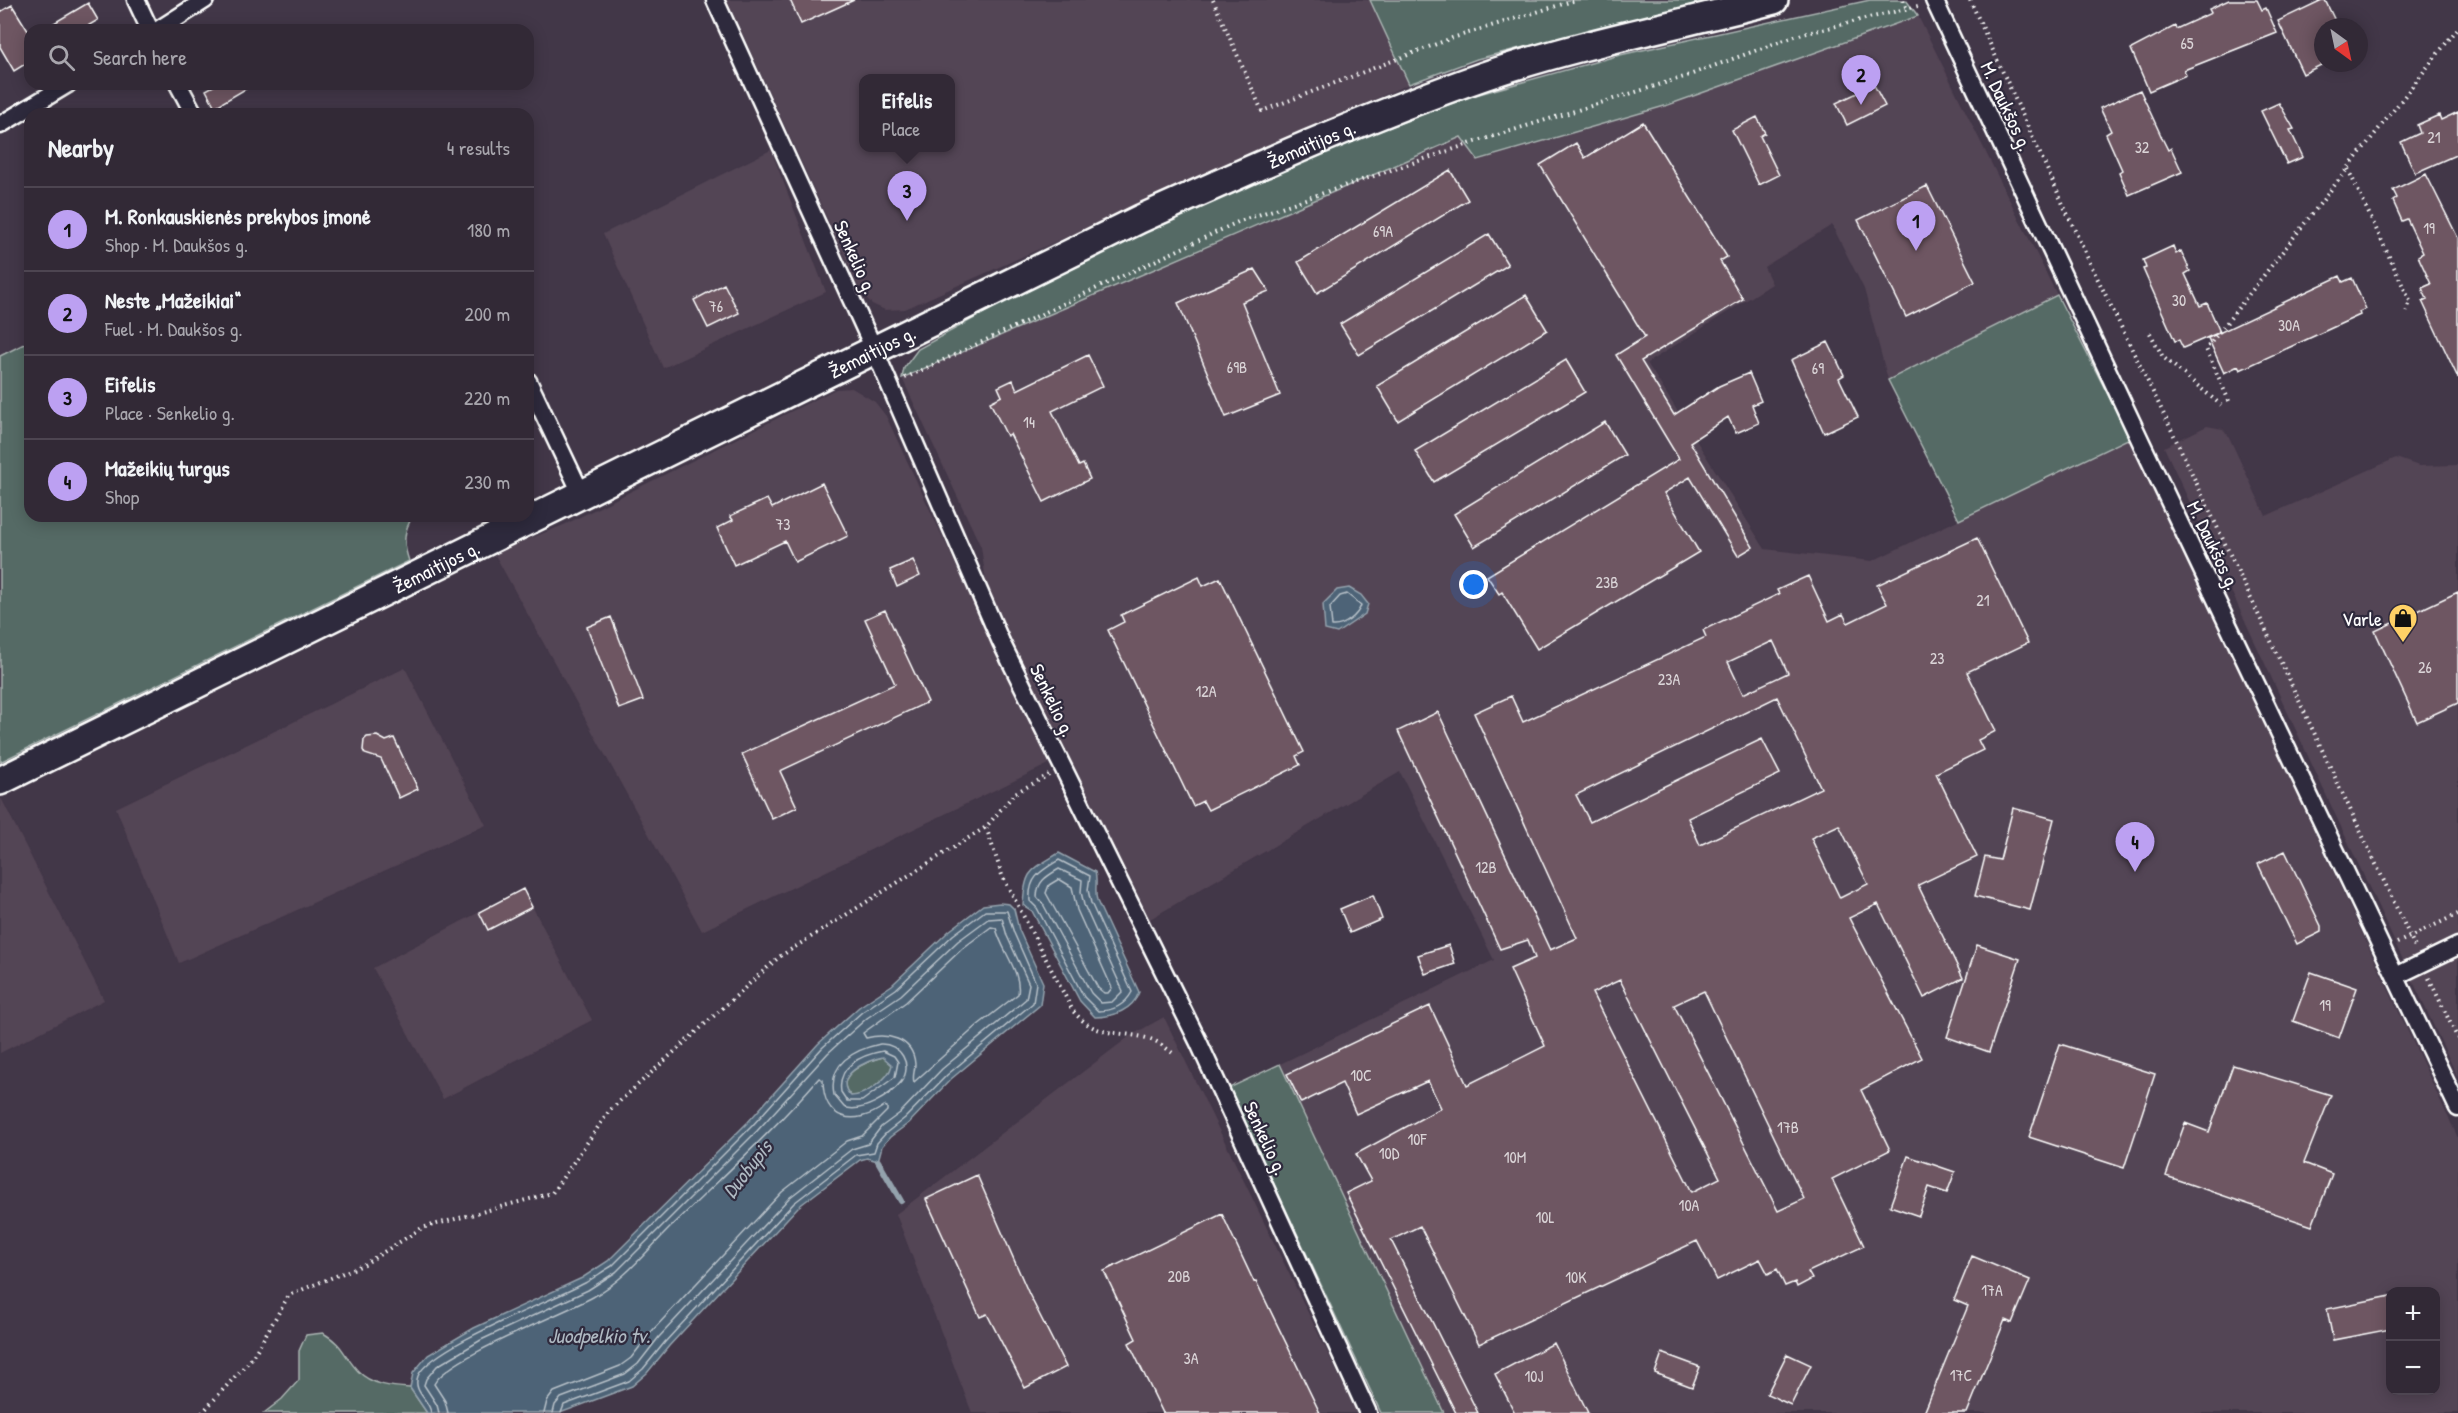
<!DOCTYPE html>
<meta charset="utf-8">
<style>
body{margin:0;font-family:"Patrick Hand",sans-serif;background:#3a313e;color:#f1f3f6}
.controls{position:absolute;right:18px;bottom:18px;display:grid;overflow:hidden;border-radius:12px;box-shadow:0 3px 15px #0003}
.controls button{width:54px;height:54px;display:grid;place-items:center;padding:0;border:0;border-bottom:2px solid #4d4551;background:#322936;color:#f1f3f6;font:30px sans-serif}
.compass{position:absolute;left:2314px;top:18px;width:54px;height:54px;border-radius:50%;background:#322936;box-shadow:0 3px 15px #0003;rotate:147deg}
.you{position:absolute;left:1474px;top:585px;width:21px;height:21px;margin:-15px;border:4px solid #fff;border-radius:50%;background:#1a73e8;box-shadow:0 0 0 9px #1a73e833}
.badge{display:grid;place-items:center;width:39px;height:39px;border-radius:50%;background:#bca0f2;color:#111;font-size:20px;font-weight:700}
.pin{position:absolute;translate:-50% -50px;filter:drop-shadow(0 2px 3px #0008)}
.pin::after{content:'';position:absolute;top:32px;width:21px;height:18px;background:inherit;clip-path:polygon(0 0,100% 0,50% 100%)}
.popup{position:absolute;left:859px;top:74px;width:96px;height:78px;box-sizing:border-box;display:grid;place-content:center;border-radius:12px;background:#322936;filter:drop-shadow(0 2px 4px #0005);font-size:20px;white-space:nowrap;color:#a8a6ad}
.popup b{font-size:22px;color:#f1f3f6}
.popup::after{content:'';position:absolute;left:50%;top:100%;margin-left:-12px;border:12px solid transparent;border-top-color:#322936}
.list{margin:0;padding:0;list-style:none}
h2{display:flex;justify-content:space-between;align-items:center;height:78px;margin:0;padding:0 24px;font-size:26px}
h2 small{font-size:20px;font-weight:400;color:#a8a6ad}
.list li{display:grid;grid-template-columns:39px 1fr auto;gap:18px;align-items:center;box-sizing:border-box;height:84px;padding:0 24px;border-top:2px solid #4d4551}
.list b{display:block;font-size:22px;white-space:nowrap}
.list p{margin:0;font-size:20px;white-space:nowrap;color:#a8a6ad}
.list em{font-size:20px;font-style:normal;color:#a8a6ad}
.icon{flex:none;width:33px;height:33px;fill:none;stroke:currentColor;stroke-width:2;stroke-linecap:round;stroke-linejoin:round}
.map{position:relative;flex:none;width:2458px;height:1413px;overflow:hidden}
.search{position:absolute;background:#322936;box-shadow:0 3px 15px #0003;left:24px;top:24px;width:510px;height:66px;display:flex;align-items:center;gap:15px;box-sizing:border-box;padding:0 21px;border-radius:18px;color:#a8a6ad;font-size:22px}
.panel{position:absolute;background:#322936;box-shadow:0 3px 15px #0003;left:24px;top:108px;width:510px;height:414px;border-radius:18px}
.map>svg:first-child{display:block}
.built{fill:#534454;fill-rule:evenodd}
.green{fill:#546a65;stroke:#aab4b2;stroke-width:1.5}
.water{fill:#4d6477;stroke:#94a2ad;stroke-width:1.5;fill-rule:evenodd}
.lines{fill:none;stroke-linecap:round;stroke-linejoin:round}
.shore{stroke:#b8c1c9;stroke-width:1.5}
.stream{stroke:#94a2ad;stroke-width:6}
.building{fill:#6e5662;stroke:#fff;stroke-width:1.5;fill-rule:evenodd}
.street-casing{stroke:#fff;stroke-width:21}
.primary-casing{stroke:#fff;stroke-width:32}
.path{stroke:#fff;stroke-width:4;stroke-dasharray:1.5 4.5;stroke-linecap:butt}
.street{stroke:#2f2a3d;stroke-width:16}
.primary{stroke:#2f2a3d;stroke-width:27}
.labels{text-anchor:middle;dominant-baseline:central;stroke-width:4.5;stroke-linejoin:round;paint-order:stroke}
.number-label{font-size:16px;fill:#dbd5d8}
.street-label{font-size:20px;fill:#fff;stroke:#2f2a3d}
.poi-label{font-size:20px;fill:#fff;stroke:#2f2a3d;text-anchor:end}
.water-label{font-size:21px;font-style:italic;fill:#afb9c2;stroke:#2f2a3d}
</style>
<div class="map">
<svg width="2458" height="1413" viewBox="0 0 2458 1413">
<rect width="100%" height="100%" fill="#423748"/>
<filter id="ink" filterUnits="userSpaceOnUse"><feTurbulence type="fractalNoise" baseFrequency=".0167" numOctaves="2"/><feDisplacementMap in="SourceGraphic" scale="12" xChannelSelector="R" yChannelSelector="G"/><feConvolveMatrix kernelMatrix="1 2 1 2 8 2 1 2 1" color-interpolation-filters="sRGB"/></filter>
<g filter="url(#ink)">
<path class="built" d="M727,0H1370L1409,84L905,309L885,310L872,304L861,292ZM864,79H950V148H864Z
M1918,16L2057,295L1888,380L1864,289L1832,225L1764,267L1772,284L1647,363L1765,549L1872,561L2130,438L2458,1138V1413H1444L1280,1064L1494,960L1400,772L1150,919L1027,675L986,581L981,547L902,378L1462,137L1478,160L1668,105ZM2390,1292H2436V1390H2390Z
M771,150L826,292L663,368L603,234Z
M852,388L875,402L886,416L1049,764L702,931L494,553L566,524L836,389Z
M2207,426L2223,429L2228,435L2266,516L2396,458L2419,466L2458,465V1078L2164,447Z
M405,668L486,825L179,963L116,808Z
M0,796L104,1000L0,1053Z
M523,889L592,1020L443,1099L373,968Z
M1164,1017L1357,1413H972L896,1214L1130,1036Z"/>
<path class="green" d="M1370,0H1711L1477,59L1409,84Z
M1870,0H1906L1918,16L1668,105L1478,160L1461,137L902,378L904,368L918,349L1086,257L1137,232L1329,150L1472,96L1620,55Z
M2057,295L2130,438L1959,520L1888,380Z
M30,341V516H413C403,531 403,544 409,561L0,762V356Z
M883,1057L893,1065C889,1079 865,1096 851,1096C831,1076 867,1061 883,1057Z
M1280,1064L1444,1413H1381L1229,1088Z
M323,1333C344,1345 343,1355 358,1371C371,1385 392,1387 410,1388L427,1413H264L282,1399L299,1380V1351L306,1335Z"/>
<path class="water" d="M1349,588L1361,595L1368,604L1365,614L1337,633L1325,630L1323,604L1337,590Z
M1059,853L1095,872C1098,882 1094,890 1097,901L1139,992C1133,1010 1113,1017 1095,1017L1080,1001L1032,911L1023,905C1025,870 1030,871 1059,853Z
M1000,903L1009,904L1014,909L1019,930L1043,983L1040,1005L951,1079L909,1123L890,1137L882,1146L878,1161L867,1158L860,1160L798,1207L669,1346L647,1373L632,1386L560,1413H427L410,1388L413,1373L428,1355L474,1328L582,1278L608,1261L748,1122L818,1044L859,1007L892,985L949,931L983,905ZM883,1057L892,1065C889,1079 865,1096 851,1096C831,1076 867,1060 883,1057Z"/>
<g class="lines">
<path class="shore" d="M1347,594L1361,605C1358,616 1343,627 1332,626L1330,607L1340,596Z
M1059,860L1090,876L1088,890L1091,903L1132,992C1125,1005 1113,1011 1098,1011L1084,997L1037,908L1030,901C1028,877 1041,871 1059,860Z
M1059,869L1082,880L1081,892L1084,905L1123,991L1112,1002L1101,1003L1091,993L1043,904L1037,897C1037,881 1047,876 1059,869Z
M1059,879L1072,887L1077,910L1112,988L1108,993H1104L1098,988L1046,893L1049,885Z
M991,927L996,928C1001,950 1022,972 1018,994L978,1025L914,1082C912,1076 915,1071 915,1064C913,1037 886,1033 866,1038L863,1033L906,1002L963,948Z
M880,1044C900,1043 914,1065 901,1082C890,1096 861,1114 844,1107L834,1095C828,1064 853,1050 880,1044Z
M883,1051L894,1056L898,1062L895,1077L862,1101H847L841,1092C837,1066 861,1055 883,1051Z
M431,1413C430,1400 412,1392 418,1376C431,1346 552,1301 585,1283C594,1278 603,1271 612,1266L752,1126L822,1048L862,1012L896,989L953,935L985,911H1007L1014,933L1036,983L1033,1003L947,1075L905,1118L886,1133L877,1143L874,1152L856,1155L794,1203L665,1342L643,1369L629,1381L564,1405L561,1413
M439,1413L437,1405L424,1385L426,1379L437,1366L481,1340L588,1290L616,1272L757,1131L828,1053L867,1018L901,995L958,941L988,919L1002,918L1007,936L1029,984L1026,999L942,1069L900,1113L881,1127L868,1144L852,1149L789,1198L659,1337L638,1364L625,1374L561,1398L555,1405L553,1413
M448,1413L445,1401L434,1384C448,1357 561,1315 593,1297C626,1279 647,1250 674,1224C723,1176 774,1130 819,1078L823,1080C823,1121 855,1127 884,1106L887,1107V1111L862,1136L847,1141L782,1192L652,1331L631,1358L620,1366L554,1392L547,1401L544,1413"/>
<path class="stream" d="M878,1161L901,1201"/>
</g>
<path class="building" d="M790,0H854L801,24Z
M2229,0H2257L2262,10L2266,8L2277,33L2184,70L2186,75L2149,91L2131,49L2175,26L2176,29L2211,13L2209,9Z
M2322,0H2325L2338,27H2323V64L2303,74L2278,21Z
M88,3L98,20L81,30H42Z
M12,5L30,34V61L14,71L0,47V12Z
M217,84H254L215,107L206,90Z
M1874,85L1885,106L1847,125L1836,103Z
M2140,90L2163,140L2168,150L2171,148L2182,172L2129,195L2119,172L2122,170L2106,134L2111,131L2100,108Z
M2279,103L2294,129L2290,130L2303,157L2287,164L2261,111Z
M2458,112V154L2415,173L2401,142L2420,133L2417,125L2439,115L2441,120Z
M1757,117L1765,133L1760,136L1779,175L1759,185L1732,130Z
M1643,122L1727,257L1720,261L1743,299L1641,361L1674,415L1719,386L1749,373L1761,401L1752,405L1759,423L1736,433L1728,417L1690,442L1753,547L1738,556L1690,477L1664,493L1699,552L1537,649L1502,592L1499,594L1487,576L1679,459L1616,355L1645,337L1540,165L1576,143L1585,158Z
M1450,170L1468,200L1317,293L1298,262Z
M2426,174L2458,238V378L2422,301L2427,299L2422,288L2431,284L2418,256L2423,253L2407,219L2402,221L2393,201L2397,198L2393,190Z
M1927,186L1975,282L1906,317L1858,220Z
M1489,234L1508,265L1359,355L1340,324Z
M2173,246L2176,254L2181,251L2190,271L2185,274L2200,306L2207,303L2220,332L2183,348L2179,340L2175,341L2143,269L2146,268L2143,260Z
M1255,269L1269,291L1242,302L1280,395L1226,417L1178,303Z
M2340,276L2343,282L2352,278L2366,309L2359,312L2360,315L2240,370L2238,366L2224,373L2208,338Z
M724,284L739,313L708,328L694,300Z
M1526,295L1547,330L1398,421L1377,386Z
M1828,342L1844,375L1839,378L1858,417L1824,433L1791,360Z
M1088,355L1103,386L1052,411L1079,466L1083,464L1090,479L1044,502L1010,434L1007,436L990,402L1002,396L998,387L1013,380L1017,390Z
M1566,360L1585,392L1434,482L1415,451Z
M1605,422L1625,455L1474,547L1454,514Z
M822,483L848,536L795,562L785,541L734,565L717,528L733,520L730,516L767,499L772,508Z
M1977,538L2028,643L1967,672L1996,731L1978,740L1983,750L1936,773L1977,857L1918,885L1963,978L1924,998L1878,904L1849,918L1922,1058L1861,1090L1890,1150L1832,1179L1864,1246L1808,1272L1812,1279L1797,1287L1795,1282L1785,1286L1777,1269L1768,1274L1760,1259L1717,1280L1697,1241L1479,1344L1420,1226L1391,1240L1478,1413H1456L1346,1193L1371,1181L1356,1154L1441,1108L1428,1081L1356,1114L1342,1083L1301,1103L1287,1074L1430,1006L1467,1085L1545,1046L1510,969L1535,958L1528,940L1500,949L1398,731L1438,712L1550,950L1577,938L1474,713L1511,696L1523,722L1706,637L1703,630L1779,594L1777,590L1808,576L1829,621L1843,614L1848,623L1887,604L1877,585ZM1773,641L1788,673L1743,694L1728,662ZM1777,697L1821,788L1700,845L1688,818L1780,774L1762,739L1590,822L1576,795ZM1839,825L1868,884L1840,898L1811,838ZM1620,980L1720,1178L1692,1192L1592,993ZM1704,991L1804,1199L1778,1211L1674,1005Z
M913,560L920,576L897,587L890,570Z
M1199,577L1203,586L1220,578L1304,752L1296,756L1300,765L1208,810L1203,801L1193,806L1108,630L1124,622L1121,615Z
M2458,592V703L2417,722L2375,631Z
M885,610L928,702L780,771L797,807L772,819L742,754L895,684L865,619Z
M611,617L643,700L619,709L587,627Z
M377,736L386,741L394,738L418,789L399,798L381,759L365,754L363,750L364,740L367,737Z
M2013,808L2054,819L2030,910L1975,896L1985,857L2000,860Z
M2285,851L2321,926V932L2297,944L2258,864Z
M523,889L532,907L488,930L479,912Z
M1373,895L1382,919L1350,933L1340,909Z
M1449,945L1455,964L1425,974L1418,955Z
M1977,945L2020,959L1989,1052L1947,1037Z
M2311,972L2357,988L2339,1038L2293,1021Z
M2060,1044L2155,1074L2124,1168L2029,1137Z
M2233,1065L2331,1095L2304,1163L2332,1174L2312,1226L2166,1176L2185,1123L2209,1132Z
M1908,1156L1955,1172L1947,1193L1929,1187L1919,1216L1890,1206Z
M977,1175L1029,1294L1066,1367L1025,1388L987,1314L980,1317L926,1199Z
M1222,1214L1254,1282L1256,1281L1320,1413H1163L1129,1343L1136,1339L1104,1271Z
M1972,1256L2030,1280L2012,1323L2005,1320L1967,1413H1924L1968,1306L1954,1300Z
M2391,1296V1329L2333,1340L2327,1309Z
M1554,1343L1588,1413H1515L1495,1374Z
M1662,1353L1700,1367L1692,1387L1655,1373Z
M1787,1354L1811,1365L1791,1405L1767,1394Z"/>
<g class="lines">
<g class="street-casing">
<path id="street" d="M136,0L150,30
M715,0L874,349L1001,642L1198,1041L1368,1413
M1934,0L2141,442L2458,1108
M158,30L205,0
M178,84L194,114
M0,125L68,84
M528,381L581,493
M2396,976L2458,946"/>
</g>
<g class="primary-casing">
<g id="primary">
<path id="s1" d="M0,781L1140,219C1253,168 1366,117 1484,76C1578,44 1677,25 1774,0"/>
</g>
</g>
<path class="path" d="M1213,0L1262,111L1452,38L1576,0
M1903,0L1907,9
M1970,0L2088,259L2171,429L2415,947
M2348,169L2410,301L2405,316
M2150,333L2163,357L2221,405
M905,378L1240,221L1475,142L1684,77L1795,36L1918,6
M2229,401L2206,349L2458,28
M1049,775L1015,793L986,827L1002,875L1073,1011C1098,1040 1117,1029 1150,1039C1159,1042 1167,1049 1174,1054
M2397,943L2458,914
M2429,978L2458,1039
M202,1413L252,1358L289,1295L363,1265L422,1228L552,1193L610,1110L779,957L986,827"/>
<use href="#street" class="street"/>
<use href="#primary" class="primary"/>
</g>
</g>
<defs>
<g id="shop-pin" transform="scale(1.5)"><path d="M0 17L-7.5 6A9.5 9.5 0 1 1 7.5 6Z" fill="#ffd166" stroke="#2f2a3d"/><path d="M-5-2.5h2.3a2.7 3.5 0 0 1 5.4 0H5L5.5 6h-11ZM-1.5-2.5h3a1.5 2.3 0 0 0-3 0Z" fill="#111"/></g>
</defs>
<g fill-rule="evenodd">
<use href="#shop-pin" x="2403" y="618"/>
</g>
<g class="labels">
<g class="number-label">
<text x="2187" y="43">65</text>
<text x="2434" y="137">21</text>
<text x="2142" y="147">32</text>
<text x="2429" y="228">19</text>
<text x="1383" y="231">69A</text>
<text x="2179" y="300">30</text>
<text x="716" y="306">76</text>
<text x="2289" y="325">30A</text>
<text x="1237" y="367">69B</text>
<text x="1818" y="368">69</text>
<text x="1029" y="422">14</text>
<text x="783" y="524">73</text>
<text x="1607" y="582">23B</text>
<text x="1983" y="600">21</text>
<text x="1937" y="658">23</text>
<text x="2425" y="667">26</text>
<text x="1669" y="679">23A</text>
<text x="1206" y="691">12A</text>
<text x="1486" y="867">12B</text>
<text x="2325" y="1005">19</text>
<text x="1361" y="1075">10C</text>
<text x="1788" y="1127">17B</text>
<text x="1417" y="1139">10F</text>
<text x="1389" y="1153">10D</text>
<text x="1515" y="1157">10M</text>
<text x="1689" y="1205">10A</text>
<text x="1545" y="1217">10L</text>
<text x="1179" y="1276">20B</text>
<text x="1576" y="1277">10K</text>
<text x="1992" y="1290">17A</text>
<text x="1191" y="1358">3A</text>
<text x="1961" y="1375">17C</text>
<text x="1534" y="1376">10J</text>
</g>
<g class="street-label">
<text transform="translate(2007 106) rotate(65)">M. Daukšos g.</text>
<text stroke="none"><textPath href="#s1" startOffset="1458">Žemaitijos g.</textPath></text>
<text transform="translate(856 257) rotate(66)">Senkelio g.</text>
<text stroke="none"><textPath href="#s1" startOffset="972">Žemaitijos g.</textPath></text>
<text transform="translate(2214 545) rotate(64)">M. Daukšos g.</text>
<text stroke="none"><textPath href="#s1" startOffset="486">Žemaitijos g.</textPath></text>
<text transform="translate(1053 700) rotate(64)">Senkelio g.</text>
<text transform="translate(1266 1138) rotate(65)">Senkelio g.</text>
</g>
<g class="poi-label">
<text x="2382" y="618">Varle</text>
</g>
<g class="water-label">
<text transform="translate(747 1169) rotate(-52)">Duobupis</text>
<text x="599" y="1335">Juodpelkio tv.</text>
</g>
</g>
</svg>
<div class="controls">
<button>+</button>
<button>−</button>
</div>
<svg class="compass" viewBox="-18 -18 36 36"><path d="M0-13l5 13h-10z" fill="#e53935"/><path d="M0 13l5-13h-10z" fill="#a8a6ad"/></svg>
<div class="you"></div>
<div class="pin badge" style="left:1916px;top:251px">1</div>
<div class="pin badge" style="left:1861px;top:105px">2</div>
<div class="pin badge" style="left:907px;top:221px">3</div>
<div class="popup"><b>Eifelis</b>Place</div>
<div class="pin badge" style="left:2135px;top:872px">4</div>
<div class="search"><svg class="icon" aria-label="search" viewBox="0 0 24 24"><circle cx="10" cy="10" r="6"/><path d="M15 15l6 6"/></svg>Search here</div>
<section class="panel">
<h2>Nearby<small>4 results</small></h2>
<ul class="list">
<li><span class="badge">1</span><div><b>M. Ronkauskienės prekybos įmonė</b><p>Shop · M. Daukšos g.</p></div><em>180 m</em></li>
<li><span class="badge">2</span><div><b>Neste „Mažeikiai“</b><p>Fuel · M. Daukšos g.</p></div><em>200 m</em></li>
<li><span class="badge">3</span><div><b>Eifelis</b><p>Place · Senkelio g.</p></div><em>220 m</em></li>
<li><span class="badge">4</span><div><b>Mažeikių turgus</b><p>Shop</p></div><em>230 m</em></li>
</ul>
</section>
</div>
